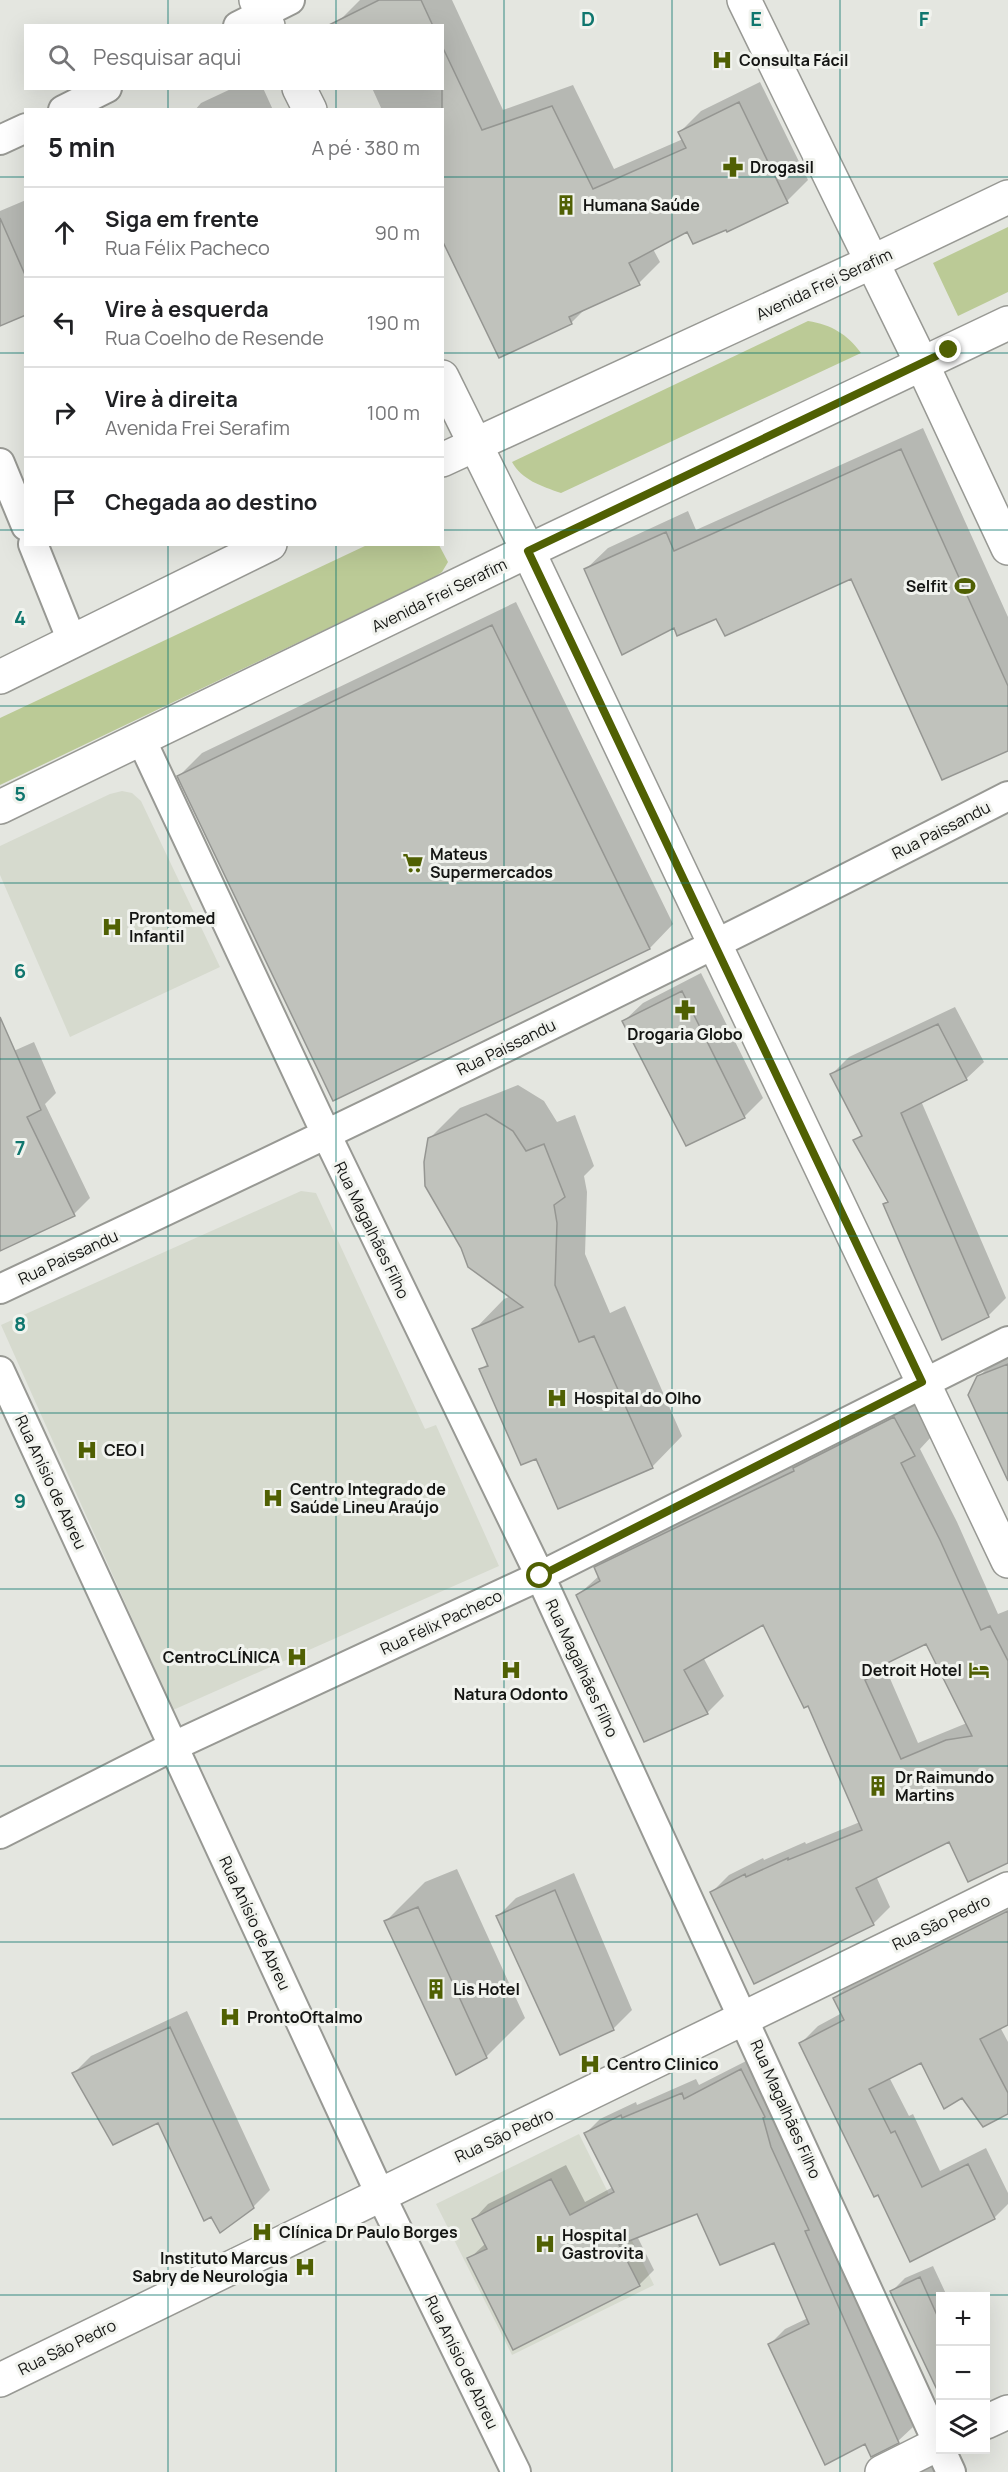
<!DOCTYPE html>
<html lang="pt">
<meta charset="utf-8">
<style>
body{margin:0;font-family:Manrope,sans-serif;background:#f2f2f2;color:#202124}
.controls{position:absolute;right:18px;bottom:18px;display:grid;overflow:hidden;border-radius:0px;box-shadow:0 6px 24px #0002}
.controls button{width:54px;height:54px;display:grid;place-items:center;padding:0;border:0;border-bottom:2px solid #e0e0e0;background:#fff;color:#202124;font:30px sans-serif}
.stop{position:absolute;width:18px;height:18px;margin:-14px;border:4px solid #506003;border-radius:50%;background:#fff}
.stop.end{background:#506003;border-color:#fff;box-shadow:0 2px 6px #0008}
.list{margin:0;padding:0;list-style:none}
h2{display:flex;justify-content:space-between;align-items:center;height:78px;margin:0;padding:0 24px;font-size:26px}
h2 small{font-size:20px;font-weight:400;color:#757577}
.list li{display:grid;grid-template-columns:39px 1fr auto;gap:18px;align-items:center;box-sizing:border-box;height:90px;padding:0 24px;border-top:2px solid #e0e0e0}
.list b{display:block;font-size:22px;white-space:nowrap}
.list p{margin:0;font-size:20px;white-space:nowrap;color:#757577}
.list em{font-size:20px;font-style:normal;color:#757577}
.icon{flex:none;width:33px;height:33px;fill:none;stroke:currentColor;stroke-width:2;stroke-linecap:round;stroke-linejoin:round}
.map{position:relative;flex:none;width:1008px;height:2472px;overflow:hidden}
.search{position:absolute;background:#fff;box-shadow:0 6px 24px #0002;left:24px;top:24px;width:420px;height:66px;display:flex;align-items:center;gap:15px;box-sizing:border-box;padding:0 21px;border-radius:0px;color:#757577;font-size:22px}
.panel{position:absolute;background:#fff;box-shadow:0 6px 24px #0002;left:24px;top:108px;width:420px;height:438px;border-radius:0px}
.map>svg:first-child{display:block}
.built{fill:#d6dace}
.green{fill:#bbca96}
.shadow{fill:#0003;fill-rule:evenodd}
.building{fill:#c0c2bc;stroke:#959692;stroke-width:1.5;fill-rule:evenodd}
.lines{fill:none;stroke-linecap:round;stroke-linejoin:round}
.street-casing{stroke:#989994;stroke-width:32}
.secondary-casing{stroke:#989994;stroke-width:36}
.primary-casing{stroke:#989994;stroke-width:36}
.street{stroke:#fff;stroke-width:28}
.secondary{stroke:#fff;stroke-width:33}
.primary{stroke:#fff;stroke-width:33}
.route{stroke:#506003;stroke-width:8}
.grid{fill:none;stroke:#0f766e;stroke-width:1.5;stroke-opacity:0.55}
.labels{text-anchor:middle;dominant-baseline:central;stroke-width:6;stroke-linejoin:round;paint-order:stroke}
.poi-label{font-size:16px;font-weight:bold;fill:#141513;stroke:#f1f3ee;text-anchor:start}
.street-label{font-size:16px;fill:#141513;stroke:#f1f3ee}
.grid-label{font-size:20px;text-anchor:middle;font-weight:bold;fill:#0f766e;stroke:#f1f3ee;stroke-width:6;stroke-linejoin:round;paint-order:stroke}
</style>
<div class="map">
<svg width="1008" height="2472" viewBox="0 0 1008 2472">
<rect width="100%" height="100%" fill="#e4e6e0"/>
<path class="built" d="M122,791L132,793L141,801L220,967L70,1037L0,875V846L110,794Z
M301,1191L316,1193L425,1429L436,1425L499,1566L173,1710L1,1325Z
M579,2134L654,2285L512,2355L436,2204Z"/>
<path class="green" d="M1008,227V292L958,316L933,263Z
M808,321C832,325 847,334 861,353L561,493C541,486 522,480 512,462Z
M367,545H439L448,562L442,572L433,578L0,785V718Z"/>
<path class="shadow" d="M360,0H452L503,110L573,85L614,169L683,139L680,132L701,111L760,82L808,180L787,201L688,230L653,249L660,262L639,283L586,308L571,323L442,110H382L372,88H442V26H342L339,21Z
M233,88H263L273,110H195L201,103Z
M26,200V314L0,325V211Z
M923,428L1008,617V749L852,577L717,617L675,626L586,569L608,548L688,511L696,530Z
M516,602L673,924L650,948L334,1099L178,777L202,753Z
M701,973L763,1098L744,1117L624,1021L643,1003Z
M955,1007L984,1062L966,1079L921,1101L1006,1298L988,1316L885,1205L889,1201L855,1141L862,1134L832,1074L849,1057Z
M34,1042L56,1093L45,1104L90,1198L74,1214L0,1249V1057Z
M518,1085L544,1101L557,1122L575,1115L594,1166L584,1176L587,1192L585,1254L610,1313L625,1306L682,1436L652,1467L537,1457L481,1370L488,1363L474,1330L504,1299L511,1296L429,1139L460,1108Z
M1008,1356V1478L979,1377L994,1361Z
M912,1400L931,1437L920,1449L957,1522L998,1614L1008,1610V1860L950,1840L876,1876L890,1907L873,1924L711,1893L729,1875L763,1858L764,1860L805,1842L806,1844L860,1822L809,1704L764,1622L703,1657L724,1696L707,1713L578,1595L600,1575L596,1568L614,1550ZM927,1642L967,1723L918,1743L885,1667L894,1658Z
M457,1869L525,2018L486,2057L386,1921L425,1882Z
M574,1873L632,2010L613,2029L497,1917L516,1898Z
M1008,1903V2023L1000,2027L1008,2042V2112L962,2096L921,2061L889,2077L909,2116L913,2114L940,2171L986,2148L1008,2193V2204L994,2218L879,2193L801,2043L818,2026L842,2013L834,1999L852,1981Z
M187,2011L270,2190L253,2207L159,2121L74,2073L91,2056Z
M756,2056L820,2216L913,2427L898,2441L770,2344L785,2329L808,2318L775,2242L698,2212L637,2236L654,2270L639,2285L469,2259L486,2243L474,2219L488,2204L566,2165L585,2202L613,2187L586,2133L600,2119L636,2102L637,2105L696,2079L699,2085Z
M933,2266L947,2296H940V2392L892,2291L905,2278Z
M938,2460L944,2472H914Z"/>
<path class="building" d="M379,0H421L433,26H327Z
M442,46L482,130L552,106L593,189L686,148L678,132L739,102L788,203L727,232L726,230L693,244L687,232L629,263L640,285L569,317L572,324L499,358L442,240Z
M0,218L26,277V315L0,326Z
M901,449L1008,686V751L942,780L851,579L725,636L716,619L677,636L674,628L622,655L584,569L666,532L674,551Z
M492,625L650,949L333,1101L177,776Z
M682,991L745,1118L686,1146L622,1021Z
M0,1017L41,1110L27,1117L75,1216L0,1251Z
M938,1024L967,1080L901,1113L989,1317L942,1340L883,1204L888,1202L853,1140L862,1136L830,1074Z
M486,1114L513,1131L526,1151L544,1144L565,1197L554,1205L557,1223L555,1285L579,1342L594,1336L653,1468L558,1509L536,1459L521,1465L479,1369L488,1366L472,1329L523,1307L468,1267L461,1248L425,1186L424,1162L428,1138Z
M1008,1364V1481L968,1395L977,1376Z
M894,1417L915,1456L901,1463L940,1540L981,1630L990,1626L1008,1661V1863L968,1882L949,1842L856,1888L874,1925L754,1984L710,1892L745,1874L746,1877L788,1858V1860L862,1830L808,1706L804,1708L763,1625L684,1670L708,1714L644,1742L576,1595L600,1581L594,1567L794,1471L793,1468ZM926,1644L972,1736L946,1740L901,1759L865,1680L883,1671L881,1666Z
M555,1890L614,2030L560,2055L496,1916Z
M418,1907L487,2058L456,2075L384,1921Z
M1008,1911V2025L980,2039L1008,2093V2114L983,2127L962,2098L944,2109L921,2063L869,2089L891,2133L895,2131L922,2187L968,2164L995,2219L910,2262L878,2195L874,2197L799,2043L844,2020L833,1998Z
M170,2027L254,2208L220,2233L211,2217L204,2221L158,2123L113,2145L72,2073Z
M741,2069L765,2117L763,2118L771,2147L809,2230L805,2231L899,2443L871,2457L865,2444L825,2465L768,2344L809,2324L774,2243L720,2265L697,2214L619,2245L640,2286L513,2350L467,2258L487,2249L472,2219L551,2179L570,2215L614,2192L584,2133L621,2115L622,2118L682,2093L684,2099Z
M920,2277L940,2322V2396L890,2291Z"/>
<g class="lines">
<g class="street-casing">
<path id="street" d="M238,26L290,0
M63,110L107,88
M0,140L26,128
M0,463L26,526
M33,544L72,641
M141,739L327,1136L540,1576L951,2472
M0,1289C339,1130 675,967 1008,796
M0,1371L380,2194L516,2472
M0,1834L174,1746L540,1576L1008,1341"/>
</g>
<g class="secondary-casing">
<path id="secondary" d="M256,0L268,26
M744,0L921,362L1008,548
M299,88L310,110
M442,377L528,551L1008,1561
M0,2380C335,2215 673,2055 1008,1889
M986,2422L1008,2412
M882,2472L940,2443"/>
</g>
<g class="primary-casing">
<path id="primary" d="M442,460L872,262L1008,197
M0,677L270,544
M0,807L528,551L1008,323"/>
</g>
<use href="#street" class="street"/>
<use href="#secondary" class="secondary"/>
<use href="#primary" class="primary"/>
</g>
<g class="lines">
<path class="route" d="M540,1576L922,1382L528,551L949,350"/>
</g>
<path class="grid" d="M168,0V26M336,0V26M504,0V2472M672,0V2472M840,0V2472M168,88V110M336,88V110M0,177H26M442,177H1008M0,353H26M442,353H1008M0,530H26M442,530H1008M168,544V2472M336,544V2472M0,706H1008M0,883H1008M0,1059H1008M0,1236H1008M0,1413H1008M0,1589H1008M0,1766H1008M0,1942H1008M0,2119H1008M0,2295H1008"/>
<defs>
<g id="hospital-bare" transform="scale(1.62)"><path d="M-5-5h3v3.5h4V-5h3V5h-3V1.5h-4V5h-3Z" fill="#506003" stroke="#f1f3ee" stroke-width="2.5" paint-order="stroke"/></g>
<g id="pharmacy-bare" transform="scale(1.62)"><path d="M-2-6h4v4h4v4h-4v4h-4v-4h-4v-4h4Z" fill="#506003" stroke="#f1f3ee" stroke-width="2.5" paint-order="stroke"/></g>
<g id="building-bare" transform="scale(1.62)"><path d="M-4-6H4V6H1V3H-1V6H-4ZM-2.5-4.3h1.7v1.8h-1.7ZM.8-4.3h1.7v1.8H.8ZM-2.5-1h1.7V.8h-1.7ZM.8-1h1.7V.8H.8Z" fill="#506003" stroke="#f1f3ee" stroke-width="2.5" paint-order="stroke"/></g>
<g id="stadium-bare" transform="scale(1.62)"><path d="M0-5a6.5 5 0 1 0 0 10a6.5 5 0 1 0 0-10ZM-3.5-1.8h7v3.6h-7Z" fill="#506003" stroke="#f1f3ee" stroke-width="2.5" paint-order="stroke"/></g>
<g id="supermarket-bare" transform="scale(1.62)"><path d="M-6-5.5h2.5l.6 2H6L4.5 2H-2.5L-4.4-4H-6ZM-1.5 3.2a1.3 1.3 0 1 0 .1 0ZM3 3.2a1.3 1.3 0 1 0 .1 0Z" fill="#506003" stroke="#f1f3ee" stroke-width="2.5" paint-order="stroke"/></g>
<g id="hotel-bare" transform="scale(1.62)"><path d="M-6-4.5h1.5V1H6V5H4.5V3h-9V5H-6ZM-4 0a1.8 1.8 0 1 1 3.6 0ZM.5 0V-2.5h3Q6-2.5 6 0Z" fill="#506003" stroke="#f1f3ee" stroke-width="2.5" paint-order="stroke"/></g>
</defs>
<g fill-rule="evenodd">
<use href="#hospital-bare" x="722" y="60"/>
<use href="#pharmacy-bare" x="733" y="167"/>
<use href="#building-bare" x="566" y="205"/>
<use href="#stadium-bare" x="965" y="586"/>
<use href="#supermarket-bare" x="413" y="863"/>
<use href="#hospital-bare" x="112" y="927"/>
<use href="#pharmacy-bare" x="685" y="1010"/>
<use href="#hospital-bare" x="557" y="1398"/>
<use href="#hospital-bare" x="87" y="1450"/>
<use href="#hospital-bare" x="273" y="1498"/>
<use href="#hospital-bare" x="297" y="1657"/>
<use href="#hospital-bare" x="511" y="1670"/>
<use href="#hotel-bare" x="979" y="1670"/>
<use href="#building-bare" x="878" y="1786"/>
<use href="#building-bare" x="436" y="1989"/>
<use href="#hospital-bare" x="230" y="2017"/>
<use href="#hospital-bare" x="590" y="2064"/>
<use href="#hospital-bare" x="262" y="2232"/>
<use href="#hospital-bare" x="545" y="2244"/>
<use href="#hospital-bare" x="305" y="2267"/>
</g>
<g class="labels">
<g class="poi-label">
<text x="739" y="60">Consulta Fácil</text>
<text x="750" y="167">Drogasil</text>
<text x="583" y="205">Humana Saúde</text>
<text x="948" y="586" text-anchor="end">Selfit</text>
<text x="430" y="854">Mateus<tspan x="430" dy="18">Supermercados</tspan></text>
<text x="129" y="918">Prontomed<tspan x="129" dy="18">Infantil</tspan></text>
<text x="685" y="1034" text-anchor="middle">Drogaria Globo</text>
<text x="574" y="1398">Hospital do Olho</text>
<text x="104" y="1450">CEO I</text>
<text x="290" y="1489">Centro Integrado de<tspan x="290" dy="18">Saúde Lineu Araújo</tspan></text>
<text x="280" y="1657" text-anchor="end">CentroCLÍNICA</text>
<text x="962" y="1670" text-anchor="end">Detroit Hotel</text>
<text x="511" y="1694" text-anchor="middle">Natura Odonto</text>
<text x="895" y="1777">Dr Raimundo<tspan x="895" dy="18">Martins</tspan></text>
<text x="453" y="1989">Lis Hotel</text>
<text x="247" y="2017">ProntoOftalmo</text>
<text x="607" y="2064">Centro Clinico</text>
<text x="279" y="2232">Clínica Dr Paulo Borges</text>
<text x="562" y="2235">Hospital<tspan x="562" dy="18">Gastrovita</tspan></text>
<text x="288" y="2258" text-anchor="end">Instituto Marcus<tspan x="288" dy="18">Sabry de Neurologia</tspan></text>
</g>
<g class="street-label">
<text transform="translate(824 284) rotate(-25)">Avenida Frei Serafim</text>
<text transform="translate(439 595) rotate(-26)">Avenida Frei Serafim</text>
<text transform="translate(941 830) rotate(-27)">Rua Paissandu</text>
<text transform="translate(506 1047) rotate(-26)">Rua Paissandu</text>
<text transform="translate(372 1230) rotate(64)">Rua Magalhães Filho</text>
<text transform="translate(68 1257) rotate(-25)">Rua Paissandu</text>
<text transform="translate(51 1482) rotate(65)">Rua Anísio de Abreu</text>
<text transform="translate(441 1622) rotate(-25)">Rua Félix Pacheco</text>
<text transform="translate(582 1668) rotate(65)">Rua Magalhães Filho</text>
<text transform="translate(941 1922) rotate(-26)">Rua São Pedro</text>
<text transform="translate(255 1923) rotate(65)">Rua Anísio de Abreu</text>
<text transform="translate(786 2109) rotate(66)">Rua Magalhães Filho</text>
<text transform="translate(504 2135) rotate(-25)">Rua São Pedro</text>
<text transform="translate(67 2347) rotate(-26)">Rua São Pedro</text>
<text transform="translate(462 2362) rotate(64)">Rua Anísio de Abreu</text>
</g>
</g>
<g class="grid-label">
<text x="588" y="26">D</text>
<text x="756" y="26">E</text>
<text x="924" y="26">F</text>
<text x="20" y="625">4</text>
<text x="20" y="801">5</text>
<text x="20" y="978">6</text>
<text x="20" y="1155">7</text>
<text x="20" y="1331">8</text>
<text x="20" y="1508">9</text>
</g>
</svg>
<div class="controls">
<button>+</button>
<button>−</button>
<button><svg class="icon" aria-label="layers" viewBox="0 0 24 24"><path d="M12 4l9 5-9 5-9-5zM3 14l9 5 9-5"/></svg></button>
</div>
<div class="stop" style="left:540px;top:1576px"></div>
<div class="stop end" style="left:949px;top:350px"></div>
<div class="search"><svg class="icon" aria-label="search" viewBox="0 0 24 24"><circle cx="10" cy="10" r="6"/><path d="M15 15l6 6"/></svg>Pesquisar aqui</div>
<section class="panel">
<h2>5 min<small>A pé · 380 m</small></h2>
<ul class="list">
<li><svg class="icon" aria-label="ahead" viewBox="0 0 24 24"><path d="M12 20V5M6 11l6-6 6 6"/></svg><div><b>Siga em frente</b><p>Rua Félix Pacheco</p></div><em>90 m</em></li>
<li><svg class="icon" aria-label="left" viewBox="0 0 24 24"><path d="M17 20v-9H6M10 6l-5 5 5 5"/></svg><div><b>Vire à esquerda</b><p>Rua Coelho de Resende</p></div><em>190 m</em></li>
<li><svg class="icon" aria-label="right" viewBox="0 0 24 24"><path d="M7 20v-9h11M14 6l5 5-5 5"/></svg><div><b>Vire à direita</b><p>Avenida Frei Serafim</p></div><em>100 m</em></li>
<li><svg class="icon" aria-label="arrive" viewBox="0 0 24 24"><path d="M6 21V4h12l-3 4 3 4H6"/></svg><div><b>Chegada ao destino</b></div></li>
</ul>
</section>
</div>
